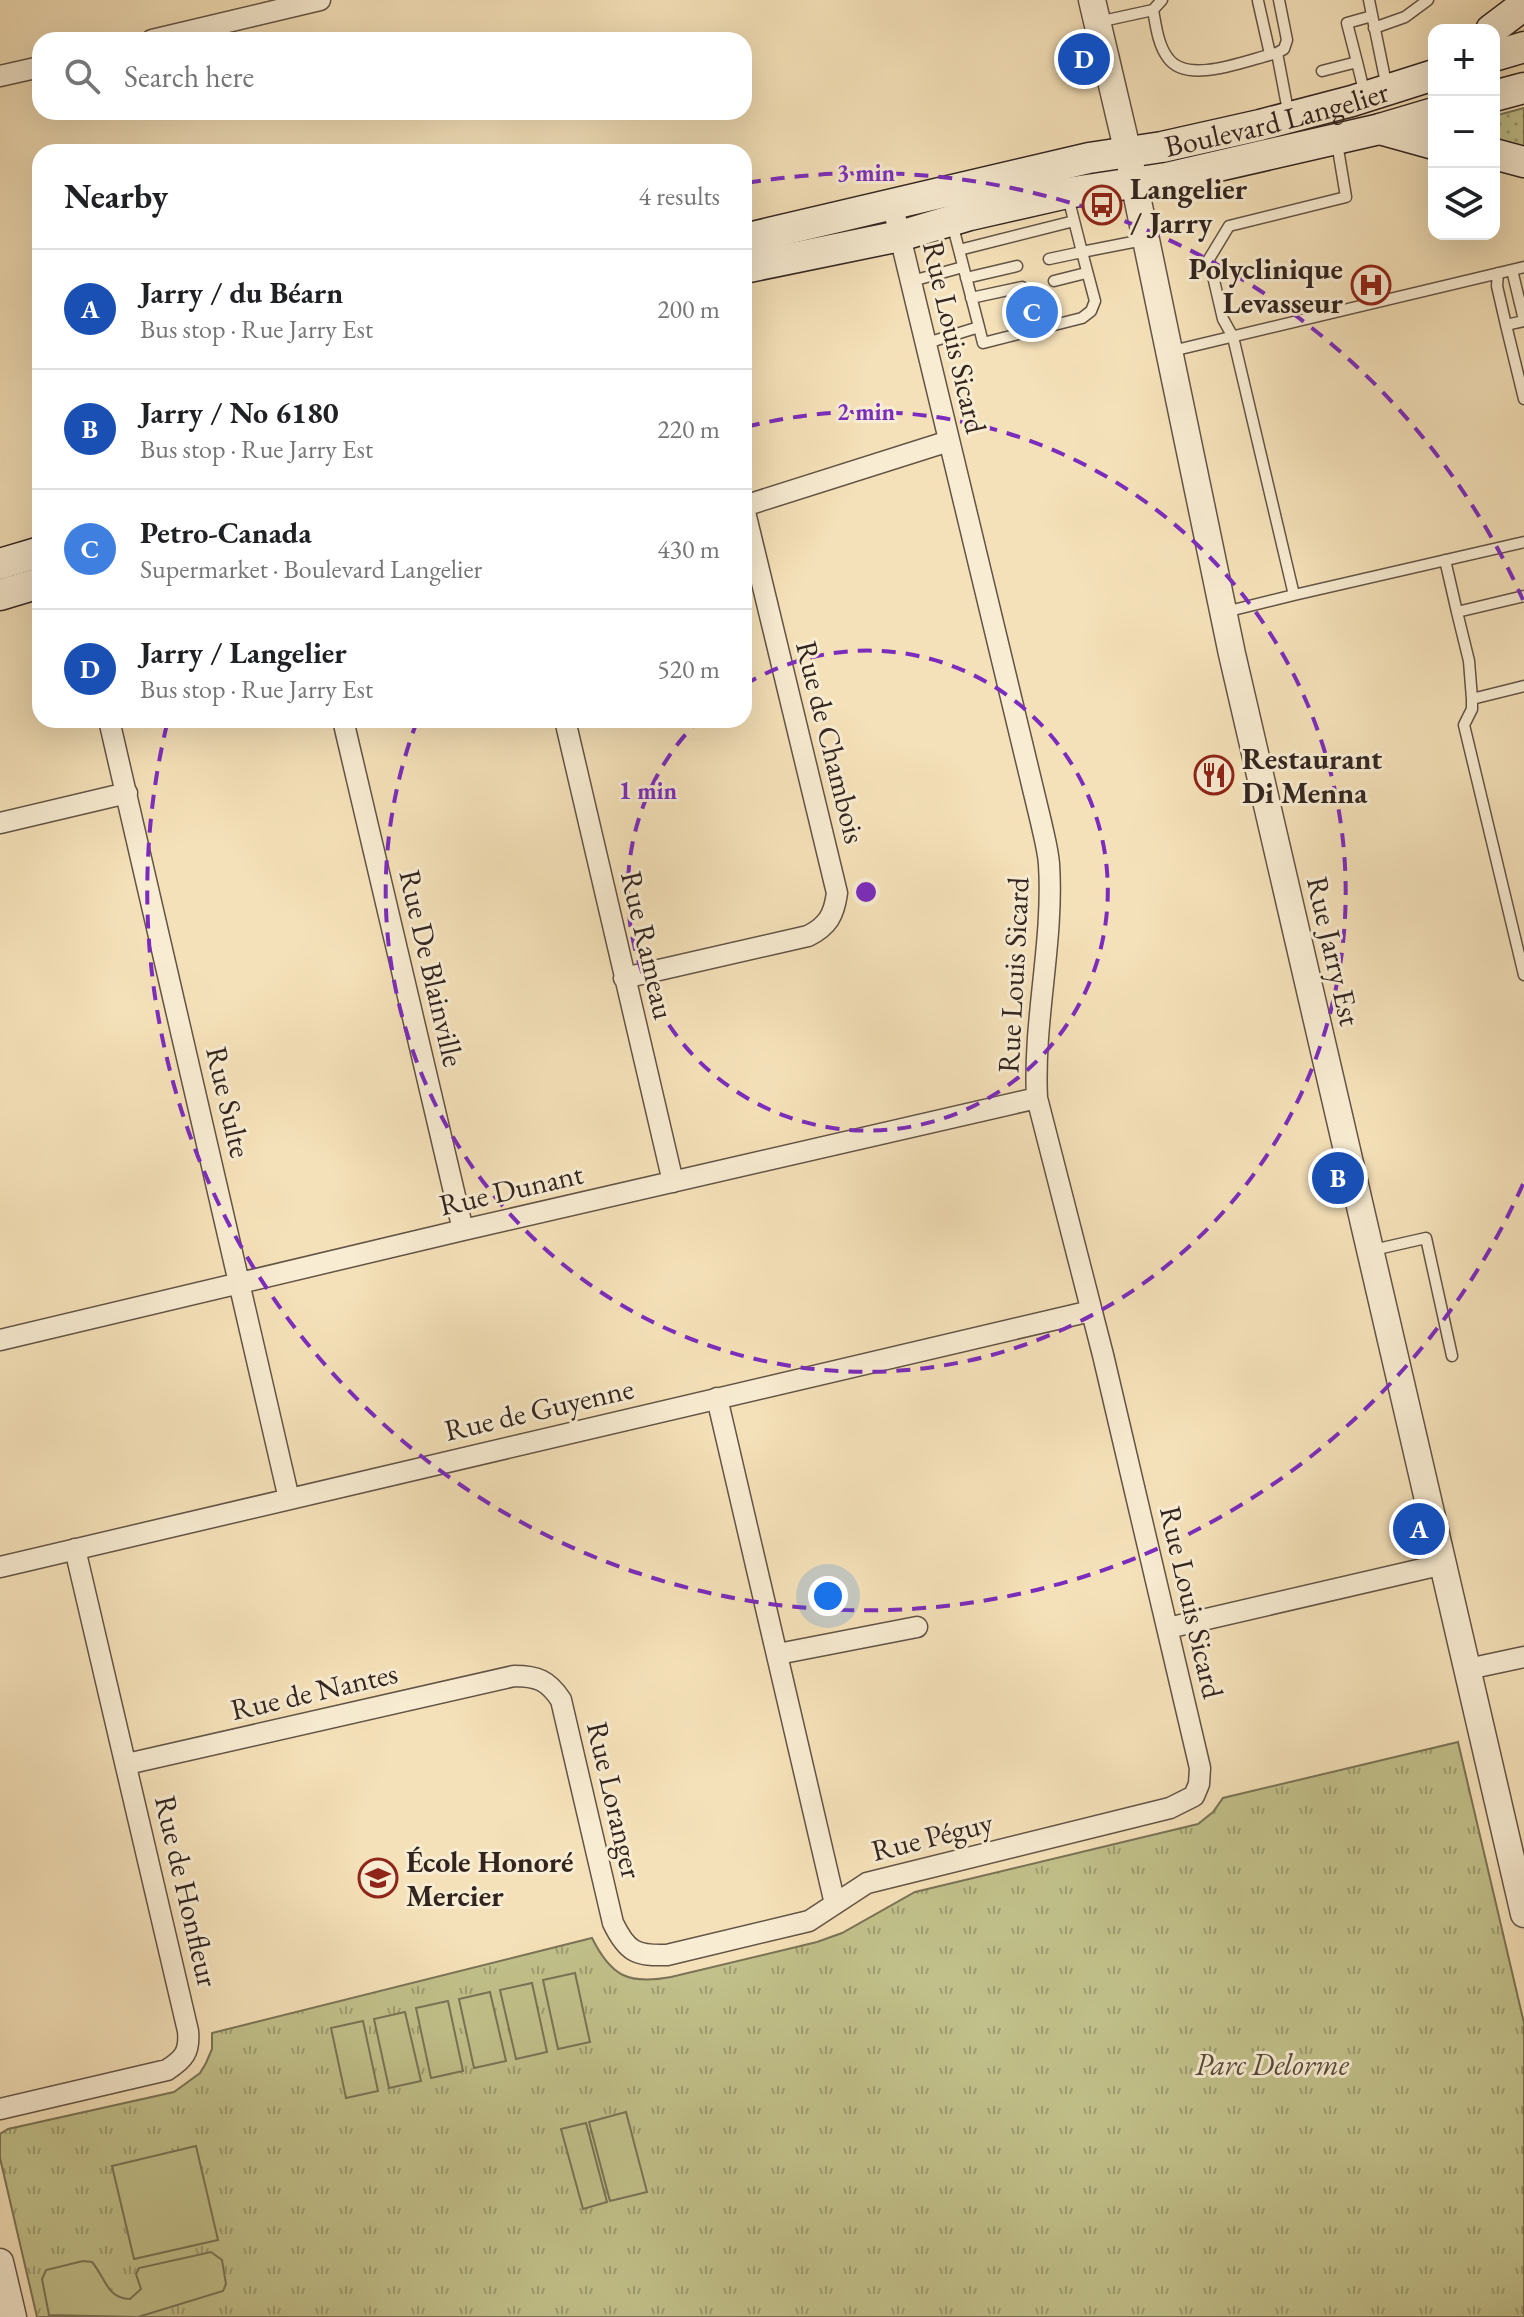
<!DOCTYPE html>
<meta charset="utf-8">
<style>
body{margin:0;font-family:"EB Garamond",serif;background:#f2f2f2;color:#202124}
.controls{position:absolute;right:24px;top:24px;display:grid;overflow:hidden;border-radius:16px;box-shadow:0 8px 32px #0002}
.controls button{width:72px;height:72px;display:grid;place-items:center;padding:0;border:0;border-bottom:2px solid #e0e0e0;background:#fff;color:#202124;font:40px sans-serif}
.you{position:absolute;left:828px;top:1596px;width:28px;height:28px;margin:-20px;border:6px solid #fff;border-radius:50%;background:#1a73e8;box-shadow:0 0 0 12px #1a73e833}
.badge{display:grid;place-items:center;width:52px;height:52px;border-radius:50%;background:#0b8043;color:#fff;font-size:26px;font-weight:700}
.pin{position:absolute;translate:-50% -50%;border:4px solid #fff;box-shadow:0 2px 8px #0006}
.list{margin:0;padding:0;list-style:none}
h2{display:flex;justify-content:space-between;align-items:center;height:104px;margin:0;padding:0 32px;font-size:34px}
h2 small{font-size:26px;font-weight:400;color:#757577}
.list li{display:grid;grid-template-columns:52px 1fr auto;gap:24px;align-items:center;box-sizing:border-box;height:120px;padding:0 32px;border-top:2px solid #e0e0e0}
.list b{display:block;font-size:30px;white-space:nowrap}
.list p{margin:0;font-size:26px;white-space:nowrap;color:#757577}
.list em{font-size:26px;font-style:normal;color:#757577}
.icon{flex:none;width:44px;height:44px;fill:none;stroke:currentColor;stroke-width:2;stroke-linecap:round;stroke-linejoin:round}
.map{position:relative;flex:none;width:1524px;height:2317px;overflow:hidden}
.search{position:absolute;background:#fff;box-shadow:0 8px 32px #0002;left:32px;top:32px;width:720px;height:88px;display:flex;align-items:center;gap:20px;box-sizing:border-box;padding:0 28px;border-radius:24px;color:#757577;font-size:30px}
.panel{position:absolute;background:#fff;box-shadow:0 8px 32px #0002;left:32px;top:144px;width:720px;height:584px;border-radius:24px}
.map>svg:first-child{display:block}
.grass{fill:url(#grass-dots);stroke:#7a7356;stroke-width:2}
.park{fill:url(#park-tufts);stroke:#7a7356;stroke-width:2}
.pitch{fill:#c2c18b;stroke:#7a7356;stroke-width:2}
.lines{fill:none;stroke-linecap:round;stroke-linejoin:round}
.service-casing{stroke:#635446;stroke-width:13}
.minor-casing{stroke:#635446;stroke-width:23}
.tertiary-casing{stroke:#635446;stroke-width:29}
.secondary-casing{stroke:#322520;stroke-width:33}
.service{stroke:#f8ecd2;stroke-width:10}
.minor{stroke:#f8ecd2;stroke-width:20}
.tertiary{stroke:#f8ecd2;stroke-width:26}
.secondary{stroke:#f8ecd2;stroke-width:30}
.ring{fill:none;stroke:#7b2cbf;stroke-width:4;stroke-dasharray:14 10}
.labels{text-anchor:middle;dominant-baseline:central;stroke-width:6;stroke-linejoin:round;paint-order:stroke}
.street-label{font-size:30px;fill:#322520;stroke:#f8ecd2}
.poi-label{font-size:30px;font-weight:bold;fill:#322520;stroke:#f8ecd2;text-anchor:start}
.park-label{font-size:30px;font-style:italic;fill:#564c3b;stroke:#f8ecd2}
.centre{fill:#7b2cbf;stroke:#f8ecd2;stroke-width:4}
.ring-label{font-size:24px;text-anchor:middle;font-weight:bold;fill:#7b2cbf;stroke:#f8ecd2;stroke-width:6;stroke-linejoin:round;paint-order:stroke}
</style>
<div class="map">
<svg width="1524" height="2317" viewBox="0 0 1524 2317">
<defs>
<pattern id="grass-dots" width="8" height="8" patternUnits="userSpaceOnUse" patternTransform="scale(2)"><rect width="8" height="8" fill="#c2c18b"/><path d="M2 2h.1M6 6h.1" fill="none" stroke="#9e9d71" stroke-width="1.8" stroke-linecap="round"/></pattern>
<pattern id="park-tufts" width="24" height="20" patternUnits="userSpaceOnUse" patternTransform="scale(2)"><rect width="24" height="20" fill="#c2c18b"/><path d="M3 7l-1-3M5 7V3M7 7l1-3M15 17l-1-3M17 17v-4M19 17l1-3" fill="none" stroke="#9e9d71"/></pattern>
</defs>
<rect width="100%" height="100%" fill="#f5e1b9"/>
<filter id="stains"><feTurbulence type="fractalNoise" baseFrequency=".0025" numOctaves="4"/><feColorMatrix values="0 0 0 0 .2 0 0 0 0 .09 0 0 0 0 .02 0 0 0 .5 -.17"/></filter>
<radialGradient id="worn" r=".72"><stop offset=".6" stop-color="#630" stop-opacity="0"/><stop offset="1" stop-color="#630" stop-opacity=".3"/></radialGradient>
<path class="grass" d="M1524,108V149L1494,141V116Z"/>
<path class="park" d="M1458,1742L1524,2023V2317H37L0,2158V2134L8,2129L174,2092L200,2073L206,2063L212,2049V2033L592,1938C611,1976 628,1985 671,1977L817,1942L842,1933L915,1892L1198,1824L1213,1812L1223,1798Z"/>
<path class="pitch" d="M575,1973L590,2042L558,2049L543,1980Z
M532,1983L547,2052L516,2059L500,1990Z
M490,1992L506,2061L474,2068L459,1999Z
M448,2001L463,2071L431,2078L416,2008Z
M405,2012L421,2081L389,2088L374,2019Z
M363,2021L378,2091L346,2098L331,2028Z
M626,2112L647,2192L610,2201L589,2122Z
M586,2123L607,2202L583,2209L561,2129Z
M196,2146L218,2240L134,2259L112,2166Z
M211,2252L222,2260L226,2284L223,2291L138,2317L49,2315L42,2279L46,2270L83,2261L92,2262C105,2277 107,2299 130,2299L141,2289L136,2274L139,2268Z"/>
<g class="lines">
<g class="service-casing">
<path id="service" d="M1369,0L1387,88
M1258,1L1270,54
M1153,10C1156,26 1158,45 1168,58C1188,86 1249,59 1277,53L1289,116
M1098,22L1153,10L1162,0
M1374,28L1405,17L1428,0
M1277,53L1284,49L1287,40L1279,0
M1357,62L1347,23L1372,16
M1322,71L1357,62L1365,95
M1068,197L1082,252L1143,240
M959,250L1074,221
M1512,270L1524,320
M1498,273L1497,286L1506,325
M966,278L1017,266
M912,281L963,267
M1054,281L1086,273
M971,298L1022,287
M1524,321L1506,325L1524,399
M979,327L983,343L1082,318L1091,311L1095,301L1082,252L1049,259
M927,343L979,327L952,223
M1172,351L1524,267
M1445,560L1457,612L1524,596
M1294,595L1524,542
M1225,612L1294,595L1233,337L1223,319L1209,259L1229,226L1346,197L1337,143
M1457,612L1469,661L1472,699L1524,686
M1472,699V709L1464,725L1524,975
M1373,1250L1426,1238L1452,1356"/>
</g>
<g class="minor-casing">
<path id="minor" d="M152,40L320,0
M0,76L40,67
M744,506L949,441
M109,720L289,1499
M343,720L463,1230
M565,720L673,1182
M0,823L127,793
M624,978L808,936C828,926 834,915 837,893L744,508
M0,1340L463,1230L1037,1098
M717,1398L835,1904
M0,1567L1091,1311
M1168,1628L1444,1564
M778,1654L917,1627
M1468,1669L1524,1657
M127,1764L514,1676C537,1676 548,1680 561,1700L613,1923C627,1952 636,1956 667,1955L809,1921L867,1883L1170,1808L1194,1796L1199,1784L1200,1768L1103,1355L1037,1098C1033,1020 1054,942 1049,864C1048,850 1044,836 1041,822L892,203
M0,2109L167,2070C184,2059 190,2052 188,2031L75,1549"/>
</g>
<g class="tertiary-casing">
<path id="tertiary" d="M1092,0L1128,153L1232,654L1524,1914
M0,2262L13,2317"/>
</g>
<g class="secondary-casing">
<g id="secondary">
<path d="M1491,30L1524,5"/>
<path d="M1494,56L1524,47"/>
<path d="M1494,96L1524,88"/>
<path d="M1380,129L1434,144"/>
<path d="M1494,154L1524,162"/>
<path id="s1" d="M744,239L1089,158L1162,147L1260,125L1352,101L1434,75"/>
<path d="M744,268L900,236L970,215L1067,193L1166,178L1380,129L1434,113"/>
<path d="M0,564L40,552"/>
<path d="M0,595L40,583"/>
</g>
</g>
<use href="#service" class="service"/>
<use href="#minor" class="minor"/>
<use href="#tertiary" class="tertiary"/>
<use href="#secondary" class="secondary"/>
</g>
<g class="ring">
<path d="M744 685A240 240 0 1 1 698 721"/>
<path d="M746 427A480 480 0 1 1 416 724"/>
<path d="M1523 1184A719 719 0 0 1 167 724M747 183A719 719 0 0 1 1523 600"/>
</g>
<defs>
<g id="bus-ring" transform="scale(2)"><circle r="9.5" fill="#f8ecd2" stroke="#8f2418" stroke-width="1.5"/><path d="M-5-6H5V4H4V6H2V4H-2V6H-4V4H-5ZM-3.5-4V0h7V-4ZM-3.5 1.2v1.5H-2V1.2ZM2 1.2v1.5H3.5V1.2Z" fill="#8f2418"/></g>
<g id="hospital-ring" transform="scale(2)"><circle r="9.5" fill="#f8ecd2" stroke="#8f2418" stroke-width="1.5"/><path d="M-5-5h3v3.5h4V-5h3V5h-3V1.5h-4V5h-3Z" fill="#8f2418"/></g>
<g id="restaurant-ring" transform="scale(2)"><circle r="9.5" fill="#f8ecd2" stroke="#8f2418" stroke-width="1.5"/><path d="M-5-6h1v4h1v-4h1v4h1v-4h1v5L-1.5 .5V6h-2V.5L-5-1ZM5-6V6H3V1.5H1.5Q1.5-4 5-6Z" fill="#8f2418"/></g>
<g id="school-ring" transform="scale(2)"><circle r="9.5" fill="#f8ecd2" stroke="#8f2418" stroke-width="1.5"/><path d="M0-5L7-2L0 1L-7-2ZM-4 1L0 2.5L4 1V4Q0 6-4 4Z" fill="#8f2418"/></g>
</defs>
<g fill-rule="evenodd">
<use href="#bus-ring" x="1102" y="205"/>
<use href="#hospital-ring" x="1371" y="285"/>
<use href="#restaurant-ring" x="1214" y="775"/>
<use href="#school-ring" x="378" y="1878"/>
</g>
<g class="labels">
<g class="street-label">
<text stroke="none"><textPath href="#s1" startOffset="546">Boulevard Langelier</textPath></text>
<text transform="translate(955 337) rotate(77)">Rue Louis Sicard</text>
<text transform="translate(831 742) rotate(76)">Rue de Chambois</text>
<text transform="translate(648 945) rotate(77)">Rue Rameau</text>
<text transform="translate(1334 951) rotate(77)">Rue Jarry Est</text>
<text transform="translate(432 968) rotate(77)">Rue De Blainville</text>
<text transform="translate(1013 975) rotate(-87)">Rue Louis Sicard</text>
<text transform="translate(229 1102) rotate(77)">Rue Sulte</text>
<text transform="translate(511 1189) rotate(-13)">Rue Dunant</text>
<text transform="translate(539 1409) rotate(-13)">Rue de Guyenne</text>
<text transform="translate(1192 1602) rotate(77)">Rue Louis Sicard</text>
<text transform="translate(314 1691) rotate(-13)">Rue de Nantes</text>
<text transform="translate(615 1800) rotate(77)">Rue Loranger</text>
<text transform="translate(932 1836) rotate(-14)">Rue Péguy</text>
<text transform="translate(187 1891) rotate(77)">Rue de Honfleur</text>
</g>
<g class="poi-label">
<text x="1130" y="188">Langelier<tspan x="1130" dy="34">/ Jarry</tspan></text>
<text x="1343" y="268" text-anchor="end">Polyclinique<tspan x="1343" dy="34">Levasseur</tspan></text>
<text x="1242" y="758">Restaurant<tspan x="1242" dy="34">Di Menna</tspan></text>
<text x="406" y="1861">École Honoré<tspan x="406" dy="34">Mercier</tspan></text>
</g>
<g class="park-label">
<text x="1272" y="2064">Parc Delorme</text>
</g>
</g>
<circle cx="866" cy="892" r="12" class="centre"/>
<g class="ring-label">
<text x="866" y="181">3 min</text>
<text x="866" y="420">2 min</text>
<text x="648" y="799">1 min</text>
</g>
<rect width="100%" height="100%" filter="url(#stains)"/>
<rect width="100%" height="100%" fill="url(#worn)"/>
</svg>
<div class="controls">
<button>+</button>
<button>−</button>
<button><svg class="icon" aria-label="layers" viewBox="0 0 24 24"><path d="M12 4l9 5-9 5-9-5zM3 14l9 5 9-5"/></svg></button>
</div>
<div class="you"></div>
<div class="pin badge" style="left:1419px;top:1529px;background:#1a4fb4">A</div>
<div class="pin badge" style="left:1338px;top:1178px;background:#1a4fb4">B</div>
<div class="pin badge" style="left:1032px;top:312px;background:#3f7fe0">C</div>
<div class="pin badge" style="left:1084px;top:59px;background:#1a4fb4">D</div>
<div class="search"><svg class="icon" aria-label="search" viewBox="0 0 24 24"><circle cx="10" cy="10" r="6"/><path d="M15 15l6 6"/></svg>Search here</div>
<section class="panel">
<h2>Nearby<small>4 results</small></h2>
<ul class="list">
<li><span class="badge" style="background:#1a4fb4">A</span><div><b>Jarry / du Béarn</b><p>Bus stop · Rue Jarry Est</p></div><em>200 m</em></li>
<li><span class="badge" style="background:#1a4fb4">B</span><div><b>Jarry / No 6180</b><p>Bus stop · Rue Jarry Est</p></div><em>220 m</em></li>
<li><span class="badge" style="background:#3f7fe0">C</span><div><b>Petro-Canada</b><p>Supermarket · Boulevard Langelier</p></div><em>430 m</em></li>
<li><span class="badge" style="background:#1a4fb4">D</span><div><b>Jarry / Langelier</b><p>Bus stop · Rue Jarry Est</p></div><em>520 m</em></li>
</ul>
</section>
</div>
